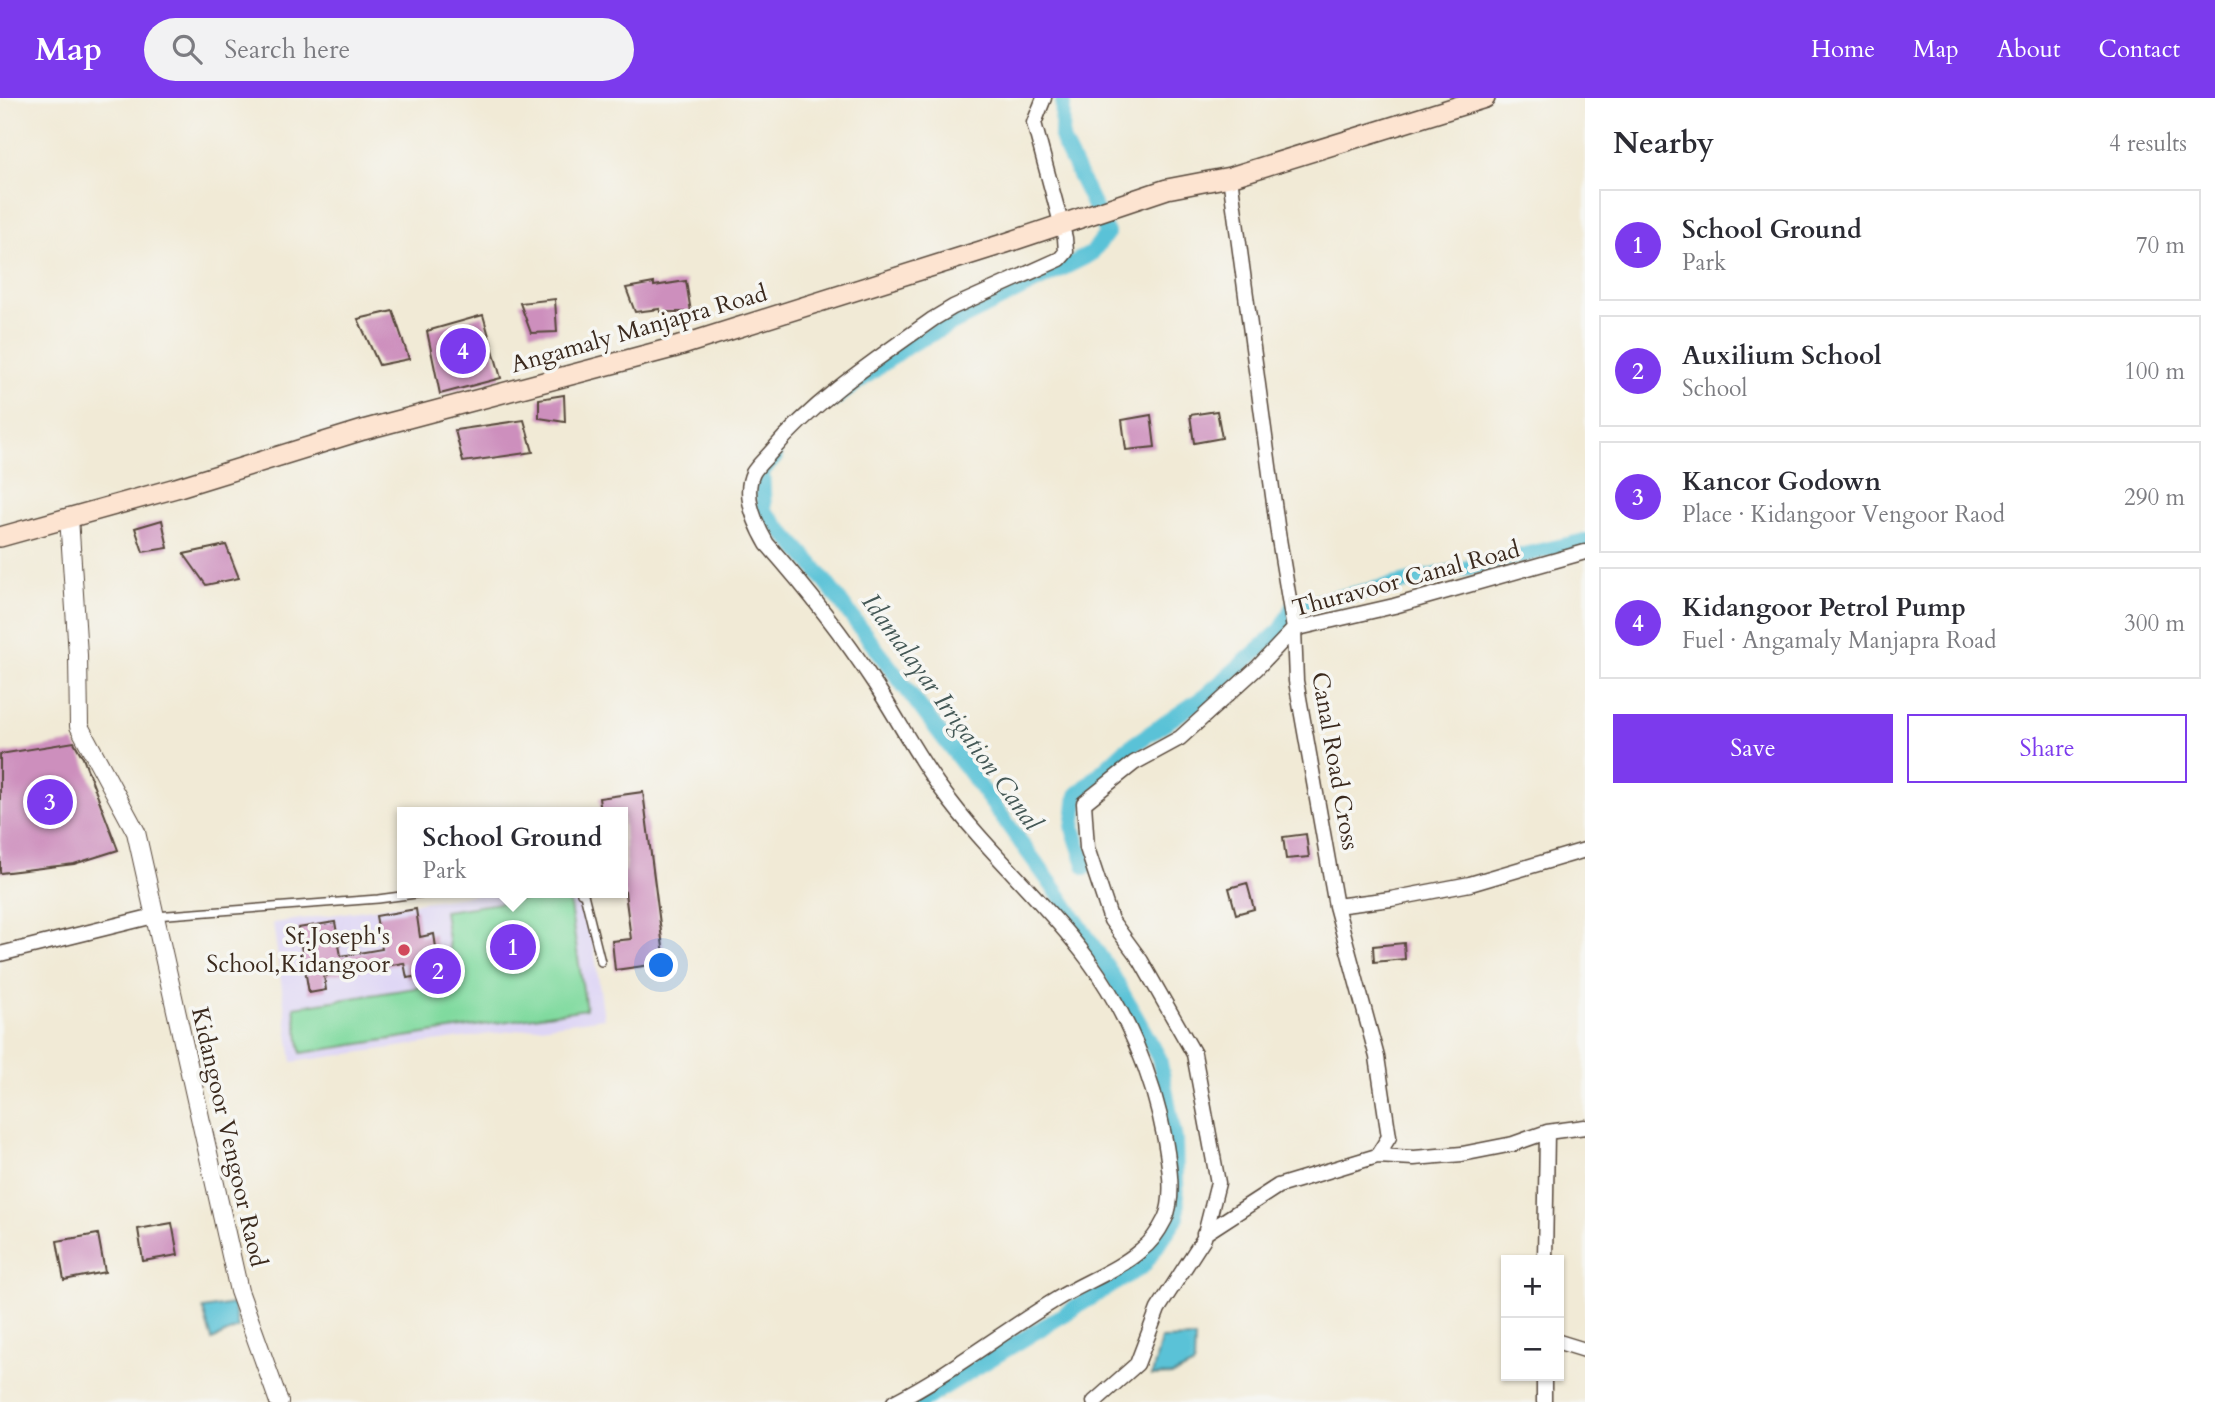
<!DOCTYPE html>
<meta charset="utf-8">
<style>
body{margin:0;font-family:Cardo,serif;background:#f2f2f3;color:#2b2b33}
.controls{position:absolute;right:21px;bottom:21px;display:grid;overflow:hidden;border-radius:0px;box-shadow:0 2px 5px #0004}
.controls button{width:63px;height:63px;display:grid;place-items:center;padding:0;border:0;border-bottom:2px solid #e1e1e2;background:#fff;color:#2b2b33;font:35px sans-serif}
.you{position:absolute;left:662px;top:868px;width:24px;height:24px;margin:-18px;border:5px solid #fff;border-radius:50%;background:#1a73e8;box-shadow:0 0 0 10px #1a73e833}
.badge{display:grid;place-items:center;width:46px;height:46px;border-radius:50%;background:#7c3aed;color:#fff;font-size:23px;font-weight:700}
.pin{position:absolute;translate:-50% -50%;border:4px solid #fff;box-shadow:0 2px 7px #0006}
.popup{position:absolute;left:397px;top:709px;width:231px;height:91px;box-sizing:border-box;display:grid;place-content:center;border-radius:0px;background:#fff;filter:drop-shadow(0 2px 5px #0005);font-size:23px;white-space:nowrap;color:#7c7c81}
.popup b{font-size:26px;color:#2b2b33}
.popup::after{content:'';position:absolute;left:50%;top:100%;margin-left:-14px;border:14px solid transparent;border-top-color:#fff}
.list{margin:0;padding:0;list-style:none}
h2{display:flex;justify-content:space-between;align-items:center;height:91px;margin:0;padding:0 28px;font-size:30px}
h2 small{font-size:23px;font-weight:400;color:#7c7c81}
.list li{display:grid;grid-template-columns:46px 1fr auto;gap:21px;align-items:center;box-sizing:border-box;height:112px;margin:0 14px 14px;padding:0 14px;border:2px solid #e1e1e2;border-radius:0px}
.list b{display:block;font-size:26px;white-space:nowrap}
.list p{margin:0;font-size:23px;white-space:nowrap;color:#7c7c81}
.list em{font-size:23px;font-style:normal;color:#7c7c81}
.actions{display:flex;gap:14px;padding:21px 28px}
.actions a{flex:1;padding:16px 0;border:2px solid #7c3aed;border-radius:0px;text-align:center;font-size:24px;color:#7c3aed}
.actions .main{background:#7c3aed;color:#fff}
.icon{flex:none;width:38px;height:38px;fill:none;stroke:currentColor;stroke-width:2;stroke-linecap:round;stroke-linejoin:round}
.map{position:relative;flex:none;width:1585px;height:1304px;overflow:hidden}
header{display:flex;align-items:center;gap:42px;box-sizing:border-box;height:98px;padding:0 35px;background:#7c3aed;color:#fff}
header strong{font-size:33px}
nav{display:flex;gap:38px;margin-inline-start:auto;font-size:24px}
.search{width:490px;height:63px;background:#f2f2f3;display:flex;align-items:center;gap:18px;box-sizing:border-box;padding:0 24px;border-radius:38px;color:#7c7c81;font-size:26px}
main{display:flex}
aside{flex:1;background:#fff}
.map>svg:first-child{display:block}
.built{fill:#ded5f5}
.green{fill:#80da9f;stroke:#5e825e;stroke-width:2}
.water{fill:#5ac2d7;stroke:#4a767a;stroke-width:2}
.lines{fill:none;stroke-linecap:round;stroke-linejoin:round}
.canal{stroke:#5ac2d7;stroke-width:16}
.building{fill:#cd8fbd}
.service-casing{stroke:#56473a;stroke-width:10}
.minor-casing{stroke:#56473a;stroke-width:17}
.tertiary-casing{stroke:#56473a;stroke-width:20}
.secondary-casing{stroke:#56473a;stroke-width:22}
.service{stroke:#fff;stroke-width:7}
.minor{stroke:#fff;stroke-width:14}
.tertiary{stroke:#fff;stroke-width:18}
.secondary{stroke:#fde4d1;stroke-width:19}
.poi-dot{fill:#d1495b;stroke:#f6f6f2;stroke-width:2.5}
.labels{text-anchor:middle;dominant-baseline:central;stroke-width:7;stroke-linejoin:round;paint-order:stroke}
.street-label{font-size:24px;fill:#3b2a1e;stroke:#f6f6f2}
.poi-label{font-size:24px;fill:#3b2a1e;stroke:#f6f6f2;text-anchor:end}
.water-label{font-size:26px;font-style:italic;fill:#445856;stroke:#f6f6f2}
</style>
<header>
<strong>Map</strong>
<div class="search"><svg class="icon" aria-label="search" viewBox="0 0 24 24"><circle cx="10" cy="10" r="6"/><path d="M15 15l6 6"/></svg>Search here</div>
<nav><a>Home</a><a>Map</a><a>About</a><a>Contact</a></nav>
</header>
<main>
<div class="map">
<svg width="1585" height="1304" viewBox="0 0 1585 1304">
<rect width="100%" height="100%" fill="#f6f6f2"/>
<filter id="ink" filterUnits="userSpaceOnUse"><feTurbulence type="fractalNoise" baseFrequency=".0143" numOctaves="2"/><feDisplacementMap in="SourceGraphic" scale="14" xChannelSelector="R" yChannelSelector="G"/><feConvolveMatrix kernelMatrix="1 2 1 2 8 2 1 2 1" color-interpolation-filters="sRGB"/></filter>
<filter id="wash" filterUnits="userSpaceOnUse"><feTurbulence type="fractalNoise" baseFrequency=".00686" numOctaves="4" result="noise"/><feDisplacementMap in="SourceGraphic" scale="28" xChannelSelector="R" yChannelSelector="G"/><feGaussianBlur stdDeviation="1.57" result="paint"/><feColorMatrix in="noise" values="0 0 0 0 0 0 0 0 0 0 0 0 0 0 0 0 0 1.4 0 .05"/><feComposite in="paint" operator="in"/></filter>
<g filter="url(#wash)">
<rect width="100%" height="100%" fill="#f1ead6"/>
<path class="built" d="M486,795H571L588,809L604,920L292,964L273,825Z"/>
<path class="green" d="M568,795L586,911L301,955L294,909L454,884L444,813Z"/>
<path class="water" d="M233,1206L238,1230L212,1242L203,1211Z
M1195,1240L1194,1267L1173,1277L1152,1278L1161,1241Z"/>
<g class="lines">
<path class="canal" d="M833,302L909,247L1091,156L1107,135L1062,42L1063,0
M775,359L762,373L764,413L812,466L976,683L1057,794L1111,875L1159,960L1175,1042L1177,1119L1143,1168L920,1304
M1086,769L1073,730L1077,697L1124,653L1204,599L1282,531L1292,510L1585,443"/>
</g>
<g id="blocks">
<path class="building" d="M686,183L691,214H660V211L635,214L626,190L654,185V188Z
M555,201L557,234L531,235L520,205Z
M393,213L409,261L379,267L358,221Z
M483,217L501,280L440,296L427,233Z
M564,297L565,324L539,320V301Z
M1217,313L1222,340L1194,345L1190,317Z
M1151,317L1155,349L1126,352L1122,322Z
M524,322L533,354L463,364L455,332Z
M162,422L168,450L143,454L135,430Z
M226,447L239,480L206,487L184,456Z
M74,644L83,660L118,752L74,766L0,775V656Z
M643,694L665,865L615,872L612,843L631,841L625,794L623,795V773H626L623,714H601L599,700Z
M1306,736L1309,759L1286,761L1283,739Z
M1247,785L1254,811L1236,816L1229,790Z
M416,811L420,839L434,836L437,856L422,859L425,877L407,880L404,865L324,878L326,892L309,895L298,830L335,824L341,858L382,851L376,818Z
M1404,845L1405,861L1374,864L1373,848Z
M172,1125L178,1157L143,1163L138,1131Z
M98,1136L105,1174L64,1182L57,1143Z"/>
</g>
</g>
<g filter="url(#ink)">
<use href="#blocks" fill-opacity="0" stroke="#56473a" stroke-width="2"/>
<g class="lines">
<g class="service-casing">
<path id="service" d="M581,795L584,796L601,864
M155,818L378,801L423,795"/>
</g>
<g class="minor-casing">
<path id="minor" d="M1336,808L1391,801L1470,786L1585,752
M0,856L154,818
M1377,1058L1414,1060L1462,1056L1513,1046L1547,1034L1585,1029
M1204,1136L1278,1088L1377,1058L1389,1039L1377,959L1336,808L1296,583L1294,531L1278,435L1230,79
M1545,1162L1547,1034
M1559,1244L1585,1252
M894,1304C951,1275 1002,1234 1057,1201C1084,1184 1117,1173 1141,1152C1152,1144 1159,1133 1165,1121C1175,1099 1169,1065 1165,1042C1153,977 1126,913 1087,860C1043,801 985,752 942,692C917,659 898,621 875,586C843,537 806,490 767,446C756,427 742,398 753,375C757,368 765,361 771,354C816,301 877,261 933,221L953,209L1060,161L1066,154L1065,140L1034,25L1044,0
M1094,1304L1137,1266L1158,1211L1204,1140L1218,1085L1194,956L1141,863L1111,822L1087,750L1084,705L1134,665L1180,640L1257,570L1294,531L1394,508L1585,454
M1544,1304V1278"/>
</g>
<g class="tertiary-casing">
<path id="tertiary" d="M69,419L78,557L79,628L136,734L239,1193L279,1304"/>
</g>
<g class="secondary-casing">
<path id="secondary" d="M0,439L176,390L363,332L676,249L1006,145L1167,91L1230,79L1485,0"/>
</g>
<use href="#service" class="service"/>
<use href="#minor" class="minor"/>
<use href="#tertiary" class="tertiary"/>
<use href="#secondary" class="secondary"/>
</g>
</g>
<circle class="poi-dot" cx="404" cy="852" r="7"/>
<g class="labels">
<g class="street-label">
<text transform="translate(639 231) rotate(-16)">Angamaly Manjapra Road</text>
<text transform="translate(1406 481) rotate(-15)">Thuravoor Canal Road</text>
<text transform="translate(1335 663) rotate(80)">Canal Road Cross</text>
<text transform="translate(229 1039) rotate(77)">Kidangoor Vengoor Raod</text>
</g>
<g class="poi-label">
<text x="390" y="838">St.Joseph's<tspan x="390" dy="28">School,Kidangoor</tspan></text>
</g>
<g class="water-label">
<text transform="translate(952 614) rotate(54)">Idamalayar Irrigation Canal</text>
</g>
</g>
</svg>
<div class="controls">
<button>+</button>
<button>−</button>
</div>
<div class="you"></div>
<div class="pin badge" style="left:513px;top:849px">1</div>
<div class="popup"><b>School Ground</b>Park</div>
<div class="pin badge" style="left:438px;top:873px">2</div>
<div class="pin badge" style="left:50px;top:704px">3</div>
<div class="pin badge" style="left:463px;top:253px">4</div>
</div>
<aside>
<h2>Nearby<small>4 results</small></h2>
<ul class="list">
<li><span class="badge">1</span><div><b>School Ground</b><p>Park</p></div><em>70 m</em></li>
<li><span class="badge">2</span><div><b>Auxilium School</b><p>School</p></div><em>100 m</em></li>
<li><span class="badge">3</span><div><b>Kancor Godown</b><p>Place · Kidangoor Vengoor Raod</p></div><em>290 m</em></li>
<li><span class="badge">4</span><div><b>Kidangoor Petrol Pump</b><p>Fuel · Angamaly Manjapra Road</p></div><em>300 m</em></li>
</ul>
<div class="actions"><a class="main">Save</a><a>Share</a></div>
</aside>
</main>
